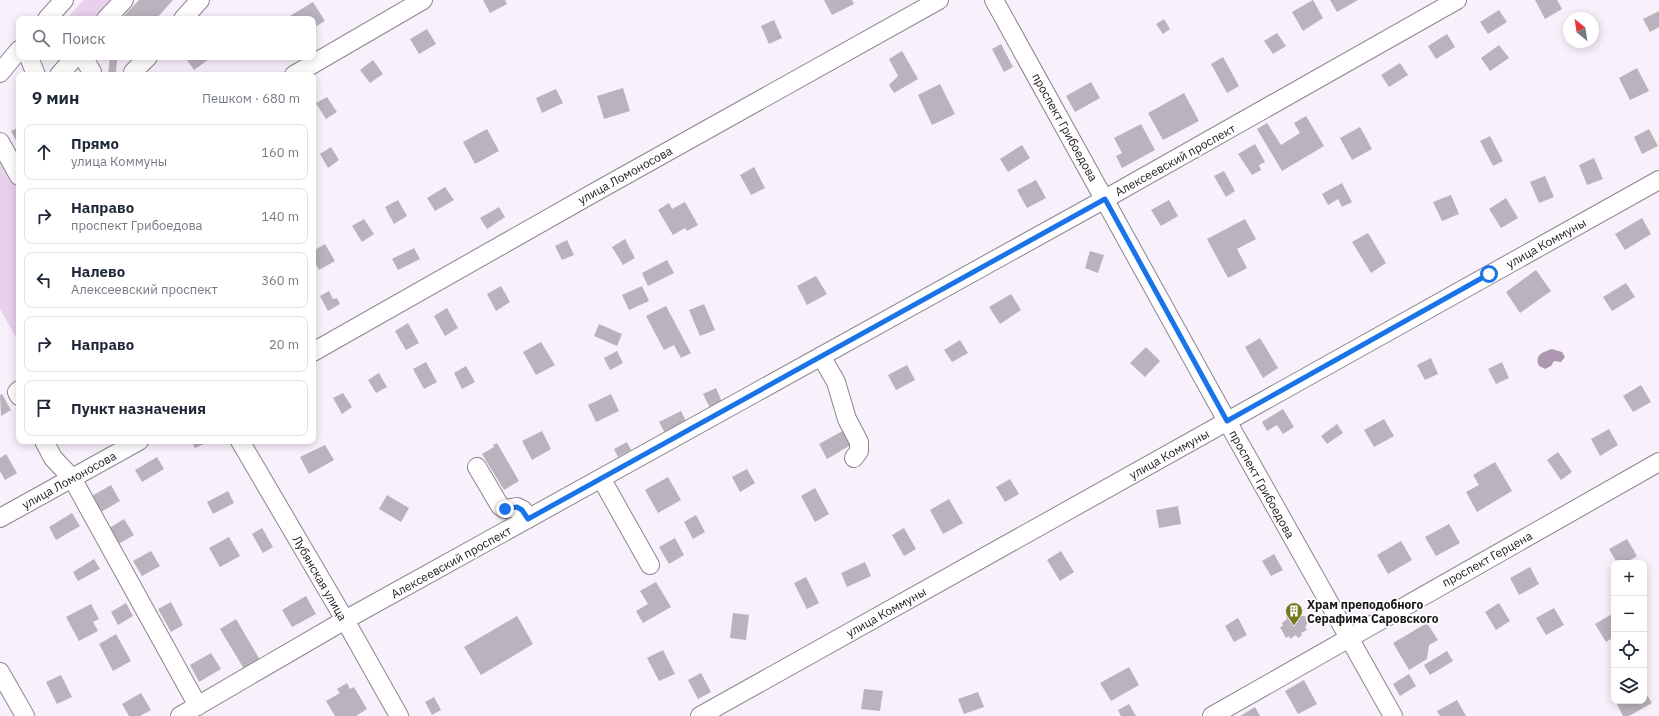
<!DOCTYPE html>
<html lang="ru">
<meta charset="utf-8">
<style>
body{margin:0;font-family:"IBM Plex Sans",sans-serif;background:#f6f6f7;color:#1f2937}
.controls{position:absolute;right:12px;bottom:12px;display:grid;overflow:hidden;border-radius:8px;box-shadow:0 2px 10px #0003}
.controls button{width:36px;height:36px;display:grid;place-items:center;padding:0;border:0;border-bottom:1px solid #e0e1e3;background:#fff;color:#1f2937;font:20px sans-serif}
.compass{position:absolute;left:1563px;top:12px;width:36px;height:36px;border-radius:50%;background:#fff;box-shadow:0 2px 10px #0003;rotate:330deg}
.stop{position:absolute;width:12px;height:12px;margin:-9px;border:3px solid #1a73e8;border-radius:50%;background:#fff}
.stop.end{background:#1a73e8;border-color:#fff;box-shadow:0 1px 4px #0008}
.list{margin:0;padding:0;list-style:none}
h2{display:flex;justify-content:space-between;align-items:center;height:52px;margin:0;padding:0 16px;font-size:17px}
h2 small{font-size:13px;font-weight:400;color:#747a83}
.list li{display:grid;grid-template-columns:26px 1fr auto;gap:12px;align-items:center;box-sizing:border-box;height:56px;margin:0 8px 8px;padding:0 8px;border:1px solid #e0e1e3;border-radius:8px}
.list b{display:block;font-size:15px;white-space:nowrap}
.list p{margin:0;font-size:13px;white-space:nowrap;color:#747a83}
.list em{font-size:13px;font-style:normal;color:#747a83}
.icon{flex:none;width:22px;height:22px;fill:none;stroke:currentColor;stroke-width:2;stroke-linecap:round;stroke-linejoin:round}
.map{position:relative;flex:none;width:1659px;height:716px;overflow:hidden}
.search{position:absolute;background:#fff;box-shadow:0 2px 10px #0003;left:16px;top:16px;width:300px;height:44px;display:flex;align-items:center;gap:10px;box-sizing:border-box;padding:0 14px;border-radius:8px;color:#747a83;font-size:15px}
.panel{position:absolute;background:#fff;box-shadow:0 2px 10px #0003;left:16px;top:72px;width:300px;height:372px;border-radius:8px}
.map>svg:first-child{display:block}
.green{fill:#e9d0ed}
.water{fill:#ae96b2}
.building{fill:#bab2bc}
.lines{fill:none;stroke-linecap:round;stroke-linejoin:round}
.minor-casing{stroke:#8c848d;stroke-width:20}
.minor{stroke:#fff;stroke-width:18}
.route{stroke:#1a73e8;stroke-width:5}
.labels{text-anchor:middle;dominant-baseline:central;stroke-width:3.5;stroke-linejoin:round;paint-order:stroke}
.street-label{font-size:12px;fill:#19161a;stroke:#fff}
.poi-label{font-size:12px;font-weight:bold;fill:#19161a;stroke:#fff;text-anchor:start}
</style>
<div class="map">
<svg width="1659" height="716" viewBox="0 0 1659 716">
<rect width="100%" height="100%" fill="#f8f0fa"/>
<path class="green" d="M84,0H120L103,19H73L69,16Z
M0,153L19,188V343L0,309Z"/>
<path class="water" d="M1552,349L1562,352L1565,357L1561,362L1554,361L1551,366L1545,369L1539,366C1534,355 1543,352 1552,349Z"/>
<path class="building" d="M139,0H173L156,19H121Z
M483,0H505L507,4L490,13Z
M824,0H852L854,4L832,15Z
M1313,0L1323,18L1303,31L1292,12Z
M1330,0H1358L1337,12Z
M1535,0H1557L1562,9L1545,19Z
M313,2L325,21L313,28V19H285Z
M1499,10L1507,22L1488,34L1480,22Z
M1659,11V27L1650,32L1643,19Z
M1164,19L1170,29L1163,34L1156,24Z
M774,20L782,38L769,44L761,26Z
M427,29L436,44L419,54L410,39Z
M1277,33L1286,46L1273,54L1264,41Z
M1447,34L1455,47L1436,59L1428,46Z
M1001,44L1013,67L1004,72L992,49Z
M1499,45L1509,58L1490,71L1481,58Z
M902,51L918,79L894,93L889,85L898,76L889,59Z
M110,57H121L117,61L116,72L118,75H108Z
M185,57H212L194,70Z
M1223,57L1239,86L1227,93L1211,64Z
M373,60L383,74L370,83L360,70Z
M1400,63L1408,75L1389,87L1381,75Z
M1637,68L1649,91L1630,100L1619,78Z
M1091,82L1100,98L1075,112L1066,96Z
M940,84L955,114L932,125L918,95Z
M623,88L630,111L604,119L597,96Z
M556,89L563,103L542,113L536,98Z
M1184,93L1199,121L1163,140L1148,113Z
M327,97L337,112L326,119L316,103Z
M1306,116L1324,146L1282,171L1257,129L1267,123L1281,145L1300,133L1294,123Z
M1141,124L1155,150L1122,168L1116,156L1122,153L1114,138Z
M19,127V146L11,131Z
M1360,127L1372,149L1352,160L1340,138Z
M487,129L499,151L475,164L463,142Z
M1649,129L1658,146L1642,154L1634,137Z
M1490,136L1503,161L1493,166L1480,141Z
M1255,144L1265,162L1259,165L1261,170L1252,175L1238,154Z
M1022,145L1030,158L1008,172L1000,159Z
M331,147L339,160L328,168L320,154Z
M1594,158L1603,179L1587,185L1579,165Z
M754,167L765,188L751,195L740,175Z
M1224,171L1235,191L1226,197L1214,176Z
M1545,176L1554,197L1539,203L1530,182Z
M1036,180L1046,198L1027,208L1017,190Z
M1342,183L1352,202L1342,207L1338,199L1328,205L1322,194Z
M445,187L454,200L435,211L427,198Z
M1451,195L1459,214L1442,221L1433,202Z
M1506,198L1518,218L1501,228L1489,209Z
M398,200L407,216L394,224L385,207Z
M1169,200L1178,216L1161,226L1151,210Z
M685,202L698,225L687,231L685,228L673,235L658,210L669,203L672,209Z
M499,207L505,217L487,229L480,218Z
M1642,218L1651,234L1625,250L1615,234Z
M364,219L374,234L362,242L352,226Z
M1245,219L1256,239L1237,249L1247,268L1228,278L1207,239Z
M1368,233L1386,263L1371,273L1352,242Z
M625,239L635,258L623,265L612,247Z
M567,240L574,255L562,260L555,246Z
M325,244L335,261L319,270L313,259V251Z
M414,248L420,259L398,270L392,259Z
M1090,251L1104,255L1098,273L1085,268Z
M667,260L674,273L648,286L642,273Z
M1536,270L1551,291L1520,313L1506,292Z
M816,276L827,294L807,305L797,286Z
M1626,283L1635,297L1612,311L1603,297Z
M501,286L510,302L496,311L487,294Z
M642,286L649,301L629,310L622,295Z
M329,291L333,299L337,298L340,304L328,311L320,296Z
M1011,294L1021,310L1000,324L989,307Z
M704,304L715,330L700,336L689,310Z
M666,306L691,353L681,358L674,345L664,350L646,316Z
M447,308L458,328L445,336L434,316Z
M408,323L419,343L406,350L395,331Z
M599,324L622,334L617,346L594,336Z
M1260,338L1278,368L1263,378L1245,347Z
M960,340L968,353L952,362L944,350Z
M541,342L555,365L536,375L523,352Z
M1146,347L1160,361L1145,377L1130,363Z
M617,351L623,363L610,370L604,358Z
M1431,358L1438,374L1425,380L1417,365Z
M426,362L437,382L424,389L413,369Z
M1502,362L1509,378L1496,384L1488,369Z
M907,365L915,380L896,390L888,375Z
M466,366L475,382L462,389L454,373Z
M379,373L387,387L376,393L368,380Z
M1641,385L1651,402L1633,412L1623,396Z
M716,388L722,402L710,408L703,394Z
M343,393L352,407L342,414L333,398Z
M2,394L11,410L1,416L0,395Z
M611,394L619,411L596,422L588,405Z
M1283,409L1294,427L1283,434L1277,425L1267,431L1262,422Z
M681,411L686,421L665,433L659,422Z
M1384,419L1394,436L1374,447L1364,430Z
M1337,424L1343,433L1327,444L1321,436Z
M846,429L854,443L827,459L819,444Z
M1609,429L1618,445L1600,456L1591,439Z
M542,431L551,449L532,460L522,441Z
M191,441H211L195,448Z
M627,442L631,450L618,457L614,449Z
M497,443L519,481L504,490L482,454L494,447L493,445Z
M325,445L334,460L309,474L300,457Z
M1558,452L1572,472L1561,480L1547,460Z
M6,454L17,473L5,480L0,471V458Z
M157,457L164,469L142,482L135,470Z
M1495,462L1512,491L1477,512L1466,492L1479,485L1473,475Z
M747,469L755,483L740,492L732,477Z
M668,477L681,500L658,513L645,490Z
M1010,479L1019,494L1005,502L996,487Z
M111,485L120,501L99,513L90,497Z
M815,488L829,514L815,522L801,496Z
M228,491L234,503L213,514L207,502Z
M387,495L409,508L401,522L379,509Z
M949,499L963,523L943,534L930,510Z
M1178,506L1181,524L1159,528L1156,510Z
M72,513L80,526L56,540L49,527Z
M696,515L705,532L693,539L684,522Z
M124,519L134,535L115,546L106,530Z
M1449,524L1460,543L1436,556L1425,537Z
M262,528L273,547L263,553L252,534Z
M904,528L916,549L904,556L892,535Z
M229,537L240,556L220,567L209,548Z
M675,538L684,555L669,564L659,547Z
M1627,539L1637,556L1625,563H1617L1609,549Z
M1401,541L1412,560L1388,574L1377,555Z
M151,551L160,566L142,576L133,561Z
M1061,551L1074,572L1060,581L1047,560Z
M1274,554L1283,570L1271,576L1262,561Z
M94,559L100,569L78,581L73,572Z
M865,562L871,576L847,587L841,573Z
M1530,567L1539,584L1519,595L1510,578Z
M806,577L819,603L807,609L794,583Z
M656,582L671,607L643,623L636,611L648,604L640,591Z
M306,596L316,614L292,627L282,610Z
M171,602L183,625L171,632L158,609Z
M126,603L133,616L118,625L111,612Z
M1499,603L1510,621L1496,630L1485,612Z
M91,604L99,619L93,622L98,631L79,641L66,617Z
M1554,608L1564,625L1546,635L1536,618Z
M733,613L749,615L746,640L730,638Z
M1290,614L1292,617L1298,614L1299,616H1305L1308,622L1305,627L1307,630L1301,633L1302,635L1298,638L1296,635L1290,639L1289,636L1286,638L1280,627L1283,626L1282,623L1287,619L1286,617Z
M1612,614L1614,617V637L1606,642L1595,624Z
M517,616L533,644L481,675L464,647Z
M1238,618L1247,635L1234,642L1225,626Z
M236,619L260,660L244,669L220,629Z
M1427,623L1438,640L1429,645L1427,659L1409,670L1393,643Z
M116,634L131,661L113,671L99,644Z
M663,650L675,674L659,681L647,658Z
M1447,651L1453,661L1430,675L1424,665Z
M211,653L221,669L199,682L190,665Z
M1129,667L1139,685L1111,701L1100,683Z
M701,673L711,692L698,699L688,680Z
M1409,674L1416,686L1400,696L1393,684Z
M61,675L72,697L57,704L46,682Z
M1304,680L1317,704L1298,714L1285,691Z
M347,683L350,689L354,687L367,709L356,716H335L326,701L340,693L337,689Z
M864,689L883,691L880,711L861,709Z
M1644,690L1652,703L1629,716H1623L1617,704L1622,701H1644Z
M978,692L984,707L964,714L958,699Z
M141,693L151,710L140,716H129L122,704Z
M434,697L441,710L432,715L425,702Z
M1457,700L1466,716H1440L1437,711Z
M1129,704L1136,716H1121L1118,710Z
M1255,707L1260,716H1240Z"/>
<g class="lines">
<g class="minor-casing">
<path id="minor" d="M994,0L1227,421L1393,716
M47,19L64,0
M106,19L124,0
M183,19L200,0
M29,57L36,75
M83,57L92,72
M0,73L19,50
M59,75L75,57
M133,75V72L148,57
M294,75L423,0
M0,142L19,176
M313,352L597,191L939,0
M821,356L836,382L847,419L859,442V451L854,458
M19,390L17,392L19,396
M44,441L53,458L72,478L198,706
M240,441L345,620L399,716
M477,467L500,506L505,509L517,507L523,510L528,519
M601,478L650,565
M0,518L139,441
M0,672L25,716
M180,716L345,620L1105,199L1457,0
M700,716L1659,180
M1212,716L1659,462"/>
</g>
<use href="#minor" class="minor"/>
</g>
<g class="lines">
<path class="route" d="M505,509L517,507L522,510L528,519L1105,199L1227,421L1489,274"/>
</g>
<defs>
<g id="building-pin" transform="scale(0.9)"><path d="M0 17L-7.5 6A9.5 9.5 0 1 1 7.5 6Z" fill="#757820" stroke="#fff"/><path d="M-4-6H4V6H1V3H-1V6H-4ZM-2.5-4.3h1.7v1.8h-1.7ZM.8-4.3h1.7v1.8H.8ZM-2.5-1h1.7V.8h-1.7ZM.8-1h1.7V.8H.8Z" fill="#fff"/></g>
</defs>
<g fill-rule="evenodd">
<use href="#building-pin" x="1294" y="611"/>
</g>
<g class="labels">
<g class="street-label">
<text transform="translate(1065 127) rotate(61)">проспект Грибоедова</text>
<text transform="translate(1175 160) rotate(-29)">Алексеевский проспект</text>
<text transform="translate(625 175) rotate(-29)">улица Ломоносова</text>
<text transform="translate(1546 243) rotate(-29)">улица Коммуны</text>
<text transform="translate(1169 454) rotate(-29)">улица Коммуны</text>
<text transform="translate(69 480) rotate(-29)">улица Ломоносова</text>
<text transform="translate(1262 484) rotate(61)">проспект Грибоедова</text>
<text transform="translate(1487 559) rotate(-29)">проспект Герцена</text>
<text transform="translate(451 562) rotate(-29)">Алексеевский проспект</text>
<text transform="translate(320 578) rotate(60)">Лубянская улица</text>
<text transform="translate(886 612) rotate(-29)">улица Коммуны</text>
</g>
<g class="poi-label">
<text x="1307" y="604">Храм преподобного<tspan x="1307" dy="14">Серафима Саровского</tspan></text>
</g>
</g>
</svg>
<div class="controls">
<button>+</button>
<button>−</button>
<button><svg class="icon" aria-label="locate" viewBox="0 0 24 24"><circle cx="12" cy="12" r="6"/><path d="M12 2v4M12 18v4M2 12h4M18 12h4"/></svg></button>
<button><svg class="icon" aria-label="layers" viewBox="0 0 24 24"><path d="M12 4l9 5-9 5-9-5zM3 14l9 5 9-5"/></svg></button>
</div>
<svg class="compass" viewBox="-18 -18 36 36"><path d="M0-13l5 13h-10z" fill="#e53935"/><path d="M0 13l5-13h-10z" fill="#747a83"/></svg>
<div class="stop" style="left:1489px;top:274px"></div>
<div class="stop end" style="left:505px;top:509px"></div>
<div class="search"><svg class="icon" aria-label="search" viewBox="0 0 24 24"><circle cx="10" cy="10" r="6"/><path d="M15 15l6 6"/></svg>Поиск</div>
<section class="panel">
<h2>9 мин<small>Пешком · 680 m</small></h2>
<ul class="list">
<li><svg class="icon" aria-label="ahead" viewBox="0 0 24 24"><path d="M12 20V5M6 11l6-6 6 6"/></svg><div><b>Прямо</b><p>улица Коммуны</p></div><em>160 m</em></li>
<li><svg class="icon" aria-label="right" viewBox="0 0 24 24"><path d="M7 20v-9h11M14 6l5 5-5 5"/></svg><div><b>Направо</b><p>проспект Грибоедова</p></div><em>140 m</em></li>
<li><svg class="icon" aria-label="left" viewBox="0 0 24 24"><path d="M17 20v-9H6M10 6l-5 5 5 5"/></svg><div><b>Налево</b><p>Алексеевский проспект</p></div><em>360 m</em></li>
<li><svg class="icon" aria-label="right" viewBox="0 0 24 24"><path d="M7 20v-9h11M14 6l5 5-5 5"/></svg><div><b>Направо</b></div><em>20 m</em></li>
<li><svg class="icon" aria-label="arrive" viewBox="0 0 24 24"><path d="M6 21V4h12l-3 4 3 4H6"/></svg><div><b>Пункт назначения</b></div></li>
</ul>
</section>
</div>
